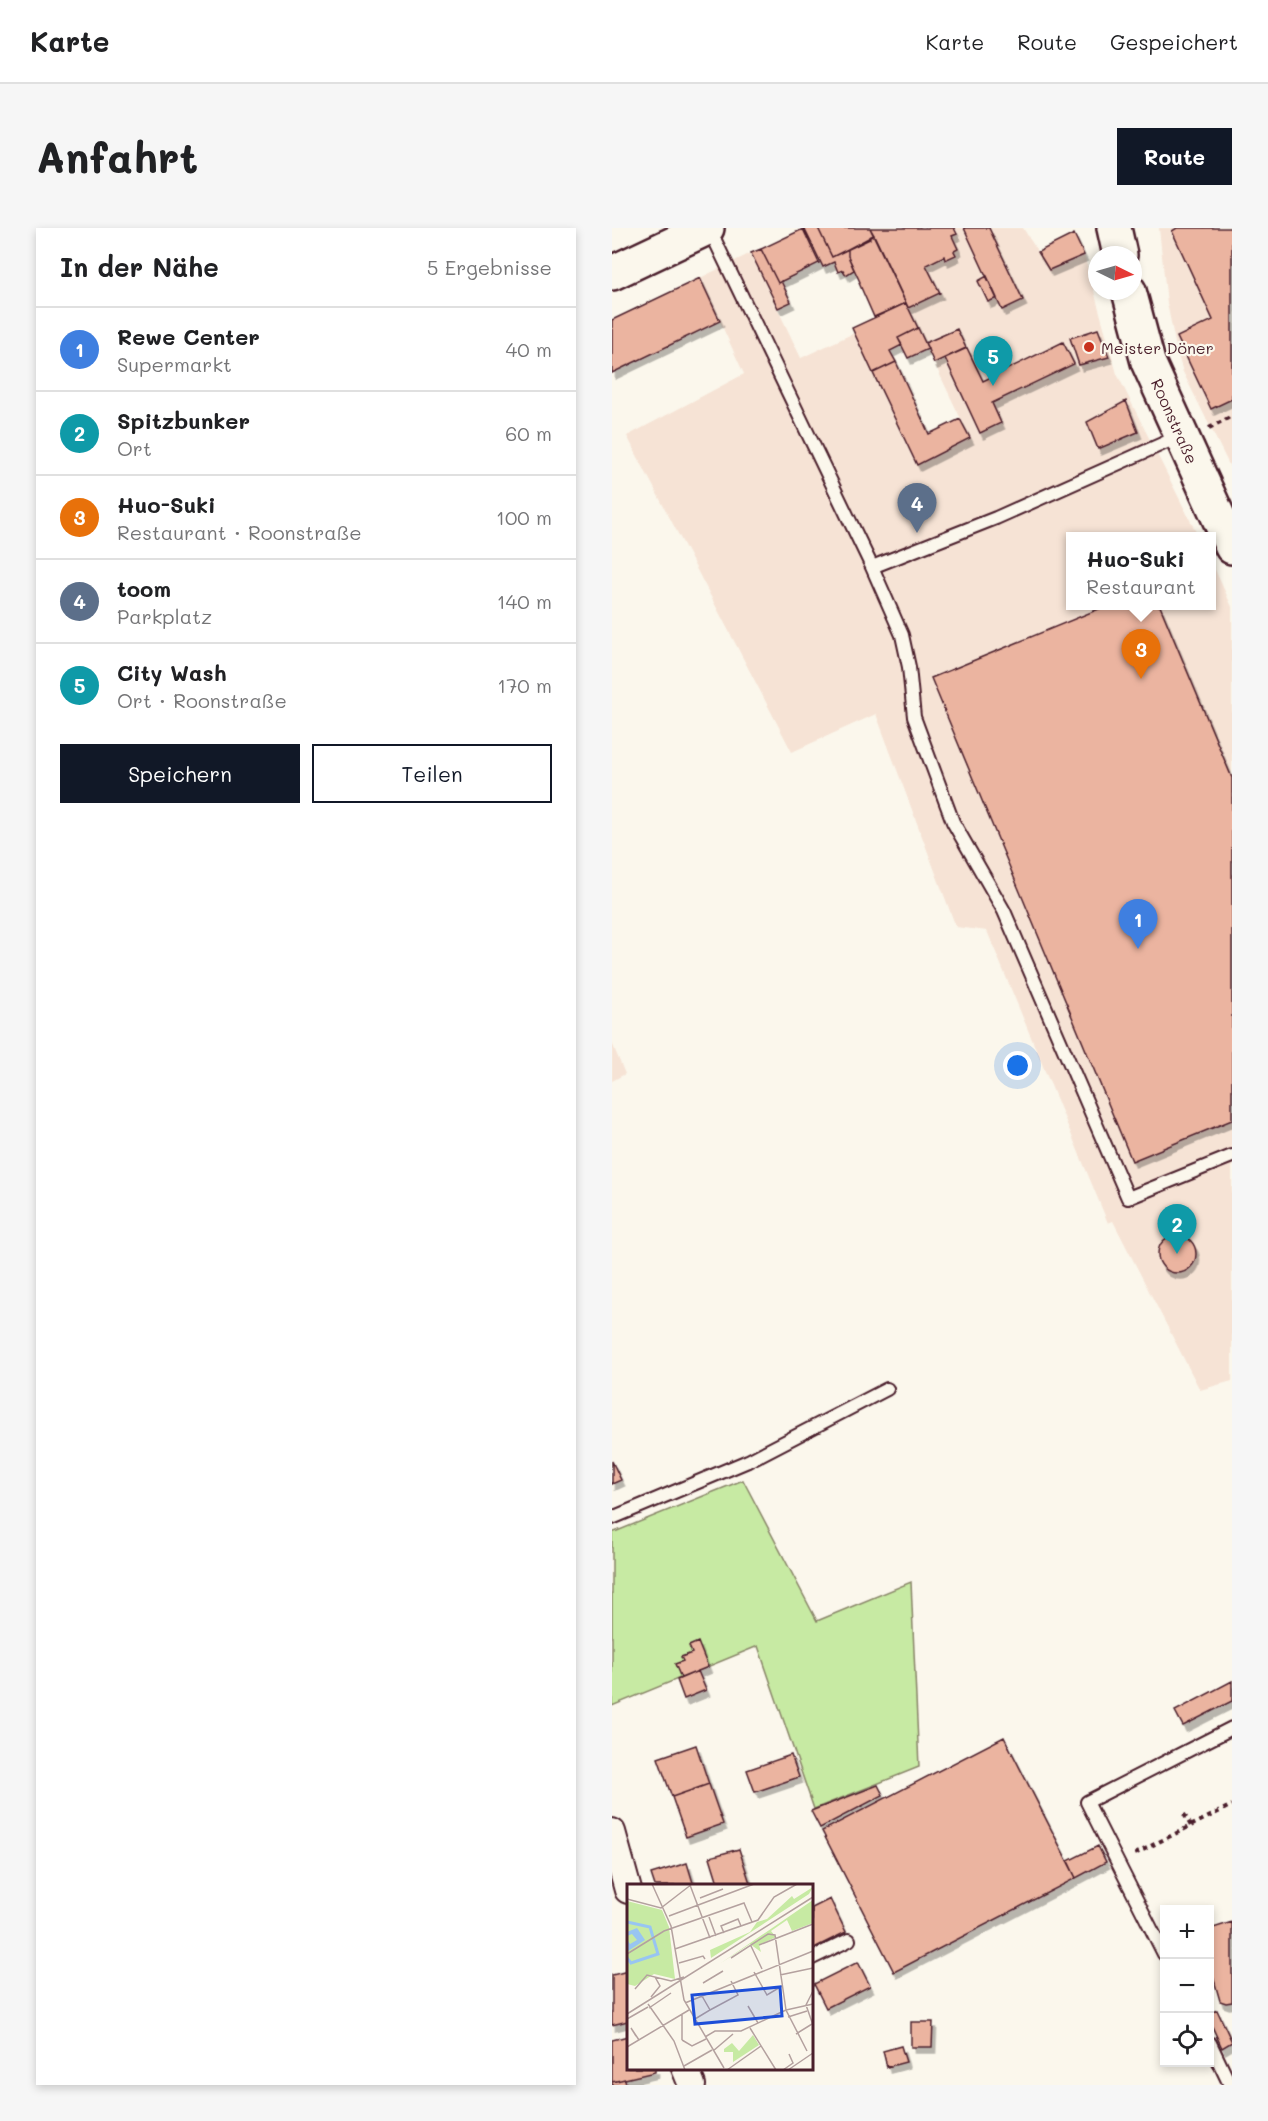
<!DOCTYPE html>
<html lang="de">
<meta charset="utf-8">
<style>
body{margin:0;font-family:Mali,sans-serif;background:#f6f6f6;color:#202124}
.controls{position:absolute;right:18px;bottom:18px;display:grid;overflow:hidden;border-radius:0px;box-shadow:0 3px 9px #0003}
.controls button{width:54px;height:54px;display:grid;place-items:center;padding:0;border:0;border-bottom:2px solid #e0e0e0;background:#fff;color:#202124;font:30px sans-serif}
.compass{position:absolute;left:476px;top:18px;width:54px;height:54px;border-radius:50%;background:#fff;box-shadow:0 3px 9px #0003;rotate:95deg}
.you{position:absolute;left:406px;top:838px;width:21px;height:21px;margin:-15px;border:4px solid #fff;border-radius:50%;background:#1a73e8;box-shadow:0 0 0 9px #1a73e833}
.badge{display:grid;place-items:center;width:39px;height:39px;border-radius:50%;background:#111827;color:#fff;font-size:20px;font-weight:700}
.pin{position:absolute;translate:-50% -50px;filter:drop-shadow(0 2px 3px #0008)}
.pin::after{content:'';position:absolute;top:32px;width:21px;height:18px;background:inherit;clip-path:polygon(0 0,100% 0,50% 100%)}
.popup{position:absolute;left:454px;top:304px;width:150px;height:78px;box-sizing:border-box;display:grid;place-content:center;border-radius:0px;background:#fff;filter:drop-shadow(0 2px 4px #0005);font-size:20px;white-space:nowrap;color:#757577}
.popup b{font-size:22px;color:#202124}
.popup::after{content:'';position:absolute;left:50%;top:100%;margin-left:-12px;border:12px solid transparent;border-top-color:#fff}
.list{margin:0;padding:0;list-style:none}
h2{display:flex;justify-content:space-between;align-items:center;height:78px;margin:0;padding:0 24px;font-size:26px}
h2 small{font-size:20px;font-weight:400;color:#757577}
.list li{display:grid;grid-template-columns:39px 1fr auto;gap:18px;align-items:center;box-sizing:border-box;height:84px;padding:0 24px;border-top:2px solid #e0e0e0}
.list b{display:block;font-size:22px;white-space:nowrap}
.list p{margin:0;font-size:20px;white-space:nowrap;color:#757577}
.list em{font-size:20px;font-style:normal;color:#757577}
.actions{display:flex;gap:12px;padding:18px 24px}
.actions a{flex:1;padding:14px 0;border:2px solid #111827;border-radius:0px;text-align:center;font-size:21px;color:#111827}
.actions .main{background:#111827;color:#fff}
.icon{flex:none;width:33px;height:33px;fill:none;stroke:currentColor;stroke-width:2;stroke-linecap:round;stroke-linejoin:round}
.map{position:relative;flex:none;width:620px;height:1857px;overflow:hidden;border-radius:0px}
header{display:flex;align-items:center;gap:36px;box-sizing:border-box;height:84px;padding:0 30px;background:#fff;border-bottom:2px solid #e0e0e0}
header strong{font-size:28px}
nav{display:flex;gap:33px;margin-inline-start:auto;font-size:21px}
.intro{display:flex;align-items:center;justify-content:space-between;box-sizing:border-box;height:144px;padding:0 36px}
h1{margin:0;font-size:42px}
.button{padding:15px 27px;border-radius:0px;background:#111827;color:#fff;font-size:21px;font-weight:700}
main{display:flex;gap:36px;padding:0 36px}
aside{flex:1;background:#fff;border-radius:0px;box-shadow:0 3px 9px #0003}
.map>svg:first-child{display:block}
.built{fill:#f6e3d5}
.green{fill:#c7eaa3;stroke:#888467;stroke-width:1.5}
.building{fill:#ebb4a0;stroke:#4a1f2b;stroke-width:1.5;filter:url(#shadow)}
.lines{fill:none;stroke-linecap:round;stroke-linejoin:round}
.lane-casing{stroke:#4a1f2b;stroke-width:16}
.street-casing{stroke:#4a1f2b;stroke-width:30}
.secondary-casing{stroke:#4a1f2b;stroke-width:38}
.path{stroke:#4a1f2b;stroke-width:4;stroke-dasharray:4.5 4.5;stroke-linecap:butt}
.lane{stroke:#fbf7ec;stroke-width:12}
.street{stroke:#fbf7ec;stroke-width:26}
.secondary{stroke:#fbf7ec;stroke-width:33}
.poi-dot{fill:#c8321e;stroke:#fbf7ec;stroke-width:2}
.labels{text-anchor:middle;dominant-baseline:central;stroke-width:4.5;stroke-linejoin:round;paint-order:stroke}
.poi-label{font-size:16px;fill:#4a1f2b;stroke:#fbf7ec;text-anchor:start}
.street-label{font-size:16px;fill:#4a1f2b;stroke:#fbf7ec}
.inset-river{fill:none;stroke:#98c5f2;stroke-width:3}
.inset-road{fill:none;stroke:#b4a19f;stroke-width:1.5}
.view{fill:#1d4ed8;fill-opacity:0.15;stroke:#1d4ed8;stroke-width:3}
.inset-edge{fill:none;stroke:#4a1f2b;stroke-width:3}
</style>
<header>
<strong>Karte</strong>
<nav><a>Karte</a><a>Route</a><a>Gespeichert</a></nav>
</header>
<div class="intro"><h1>Anfahrt</h1><a class="button">Route</a></div>
<main>
<aside>
<h2>In der Nähe<small>5 Ergebnisse</small></h2>
<ul class="list">
<li><span class="badge" style="background:#3f7fe0">1</span><div><b>Rewe Center</b><p>Supermarkt</p></div><em>40 m</em></li>
<li><span class="badge" style="background:#0f9aa8">2</span><div><b>Spitzbunker</b><p>Ort</p></div><em>60 m</em></li>
<li><span class="badge" style="background:#e8710a">3</span><div><b>Huo-Suki</b><p>Restaurant · Roonstraße</p></div><em>100 m</em></li>
<li><span class="badge" style="background:#5c6f8a">4</span><div><b>toom</b><p>Parkplatz</p></div><em>140 m</em></li>
<li><span class="badge" style="background:#0f9aa8">5</span><div><b>City Wash</b><p>Ort · Roonstraße</p></div><em>170 m</em></li>
</ul>
<div class="actions"><a class="main">Speichern</a><a>Teilen</a></div>
</aside>
<div class="map">
<svg width="620" height="1857" viewBox="0 0 620 1857">
<defs>
<filter id="shadow"><feDropShadow dx="3.5" dy="6" stdDeviation="0" flood-color="#0004"/></filter>
</defs>
<rect width="100%" height="100%" fill="#fbf7ec"/>
<filter id="ink" filterUnits="userSpaceOnUse"><feTurbulence type="fractalNoise" baseFrequency=".0167" numOctaves="2"/><feDisplacementMap in="SourceGraphic" scale="12" xChannelSelector="R" yChannelSelector="G"/><feConvolveMatrix kernelMatrix="1 2 1 2 8 2 1 2 1" color-interpolation-filters="sRGB"/></filter>
<g filter="url(#ink)">
<path class="built" d="M342,0H411L437,42L472,27L505,146L586,308H458V378H600V335L620,379V1153L588,1162L501,993L496,995L375,703L344,699L264,486L180,524L15,208L132,146L88,50L139,25L189,130L242,105L304,236L358,210L296,80L327,65L314,37L332,28L334,32L343,27L342,23L346,21L340,8L344,6Z
M547,0H620V243L571,144L565,124L555,75Z
M0,815L13,846L0,853Z"/>
<path class="green" d="M131,1252L205,1393L299,1354L307,1539L202,1581L146,1418L0,1478V1305Z"/>
<path class="building" d="M192,0H206L220,29L236,21V28L242,42L234,47L231,42L226,44L222,34L211,39Z
M206,0H258L262,7L257,9L258,11L220,29Z
M258,0H342L345,6L340,8L346,21L342,23L344,27L333,32L332,28L314,37L328,65L296,80Z
M352,0H377L411,72L390,82Z
M565,0H620V171L599,181L565,109L601,92L560,3Z
M191,1L207,35L166,55L149,21Z
M462,6L472,27L437,42L426,24Z
M262,7L294,75L262,89L247,55L248,54L236,28V21Z
M149,21L166,55L169,53L179,74L166,80L139,25Z
M375,48L385,70L376,74L366,53Z
M88,50L108,93L0,145V92Z
M294,75L306,100L286,110L290,117L278,123L284,134L261,145L240,100Z
M306,100L316,121L296,130L286,110Z
M345,101L354,120L322,135L313,115Z
M486,101L497,129L467,137L458,110Z
M451,114L462,136L380,175L389,195L368,205L333,130L355,120L371,153Z
M284,134L317,206L348,191L358,210L305,237L261,145Z
M514,173L526,204L486,221L475,194Z
M494,378H548L620,550V892L520,933L319,450Z
M546 1026a19 19 0 1 1 38 0a19 19 0 1 1-38 0Z
M0,1233L9,1252L0,1256Z
M86,1414L96,1439L69,1450L63,1436L71,1433L69,1429L80,1425L77,1418Z
M86,1443L94,1462L72,1471L65,1452Z
M620,1453V1473L571,1498L563,1483Z
M392,1509L464,1650L282,1744L210,1603Z
M84,1517L97,1556L60,1569L46,1530Z
M179,1527L187,1549L143,1564L135,1542Z
M97,1556L111,1596L74,1609L60,1569Z
M266,1557L271,1567L208,1600L199,1583Z
M486,1618L494,1634L464,1650L456,1633Z
M127,1621L139,1658H107L98,1629Z
M75,1635L82,1658H43L39,1646Z
M218,1671L234,1704L200,1721V1680Z
M620,1694V1774L614,1775L608,1773L598,1738V1701Z
M246,1734L258,1758L214,1780L202,1756Z
M16,1743V1793L0,1797V1747Z
M605,1782L620,1814L610,1820L598,1794V1785Z
M299,1794H321L320,1819H299Z
M16,1808V1840H43V1844L0,1854V1812Z
M289,1818L294,1834L275,1839L271,1823Z
M13,1851L14,1857H0V1854Z"/>
<g class="lines">
<g class="lane-casing">
<path id="lane" d="M97,0L260,339L384,290L568,208
M260,339L290,407L297,439L302,489L341,594L392,683L516,970L620,928
M0,1290L136,1233L275,1161
M552,1726L475,1574L620,1500
M200,1730L237,1712
M598,1815L618,1857"/>
</g>
<g class="street-casing">
<path id="street" d="M0,1604L16,1662
M73,1840L80,1857"/>
</g>
<g class="secondary-casing">
<path id="secondary" d="M502,0L508,27
M0,45L95,0
M517,63L536,134L620,319"/>
</g>
<path class="path" d="M597,200L620,188
M572,1586L579,1598
M523,1626L620,1577"/>
<use href="#lane" class="lane"/>
<use href="#street" class="street"/>
<use href="#secondary" class="secondary"/>
</g>
</g>
<circle class="poi-dot" cx="477" cy="119" r="6"/>
<g class="labels">
<g class="poi-label">
<text x="489" y="119">Meister Döner</text>
</g>
<g class="street-label">
<text transform="translate(563 193) rotate(66)">Roonstraße</text>
</g>
</g>
<g transform="translate(15 1656)">
<rect width="186" height="186" fill="#fbf7ec"/>
<path d="M186,3L182,10L84,74L83,66L123,48L130,38L140,35L165,12L167,15ZM186,16V39L165,47L160,36L144,47L149,53L132,61L134,68L123,60L94,79ZM0,17L35,26L42,43L48,95L27,90L8,102L0,100ZM126,151L132,161L106,178V168H97V165L105,159L112,167Z" fill="#c7eaa3"/>
<path d="M10,44L18,56L1,67L0,55L3,60L10,56L5,50L0,52V48Z" fill="#98c5f2"/>
<path class="inset-river" d="M0,38L23,43L31,70L4,79L0,74"/>
<path class="inset-road" d="M25,0L44,42L57,116L97,184M63,1L83,54M73,14L96,5M0,15L34,24L65,0M42,32L127,0M82,33L89,52M97,49L94,42L111,35L114,42M132,61L186,40M124,62L135,85M48,65L131,36L147,13L170,0M0,70L37,47L117,19L125,38M52,79L76,72L78,75M127,88L140,111L155,102M153,91L186,84M76,99L96,87M8,105L20,91L44,97L57,93M186,107L179,121L186,141M24,113L33,102L28,93M58,119L186,67M21,120L47,157L58,186M121,122L131,139M22,124L44,109M83,126L111,111L104,97M0,130L186,13M161,133L180,127M0,135L21,123M68,135L83,126L75,112M123,144L149,186M169,150L185,140M9,152L4,144L12,156M78,153L88,147H114L159,126L148,51L141,50L104,74M55,156L65,162L79,155M55,156V130M0,163L62,126M86,167L106,150M180,167L159,126L186,120M57,182L85,166M100,186L134,162M156,186L166,179L162,170M161,186L186,169"/>
<path class="view" d="M153,103L155,132L68,140L65,111Z"/>
<rect width="186" height="186" class="inset-edge"/>
</g>
</svg>
<div class="controls">
<button>+</button>
<button>−</button>
<button><svg class="icon" aria-label="locate" viewBox="0 0 24 24"><circle cx="12" cy="12" r="6"/><path d="M12 2v4M12 18v4M2 12h4M18 12h4"/></svg></button>
</div>
<svg class="compass" viewBox="-18 -18 36 36"><path d="M0-13l5 13h-10z" fill="#e53935"/><path d="M0 13l5-13h-10z" fill="#757577"/></svg>
<div class="you"></div>
<div class="pin badge" style="left:526px;top:721px;background:#3f7fe0">1</div>
<div class="pin badge" style="left:565px;top:1026px;background:#0f9aa8">2</div>
<div class="pin badge" style="left:529px;top:451px;background:#e8710a">3</div>
<div class="popup"><b>Huo-Suki</b>Restaurant</div>
<div class="pin badge" style="left:305px;top:305px;background:#5c6f8a">4</div>
<div class="pin badge" style="left:381px;top:158px;background:#0f9aa8">5</div>
</div>
</main>
